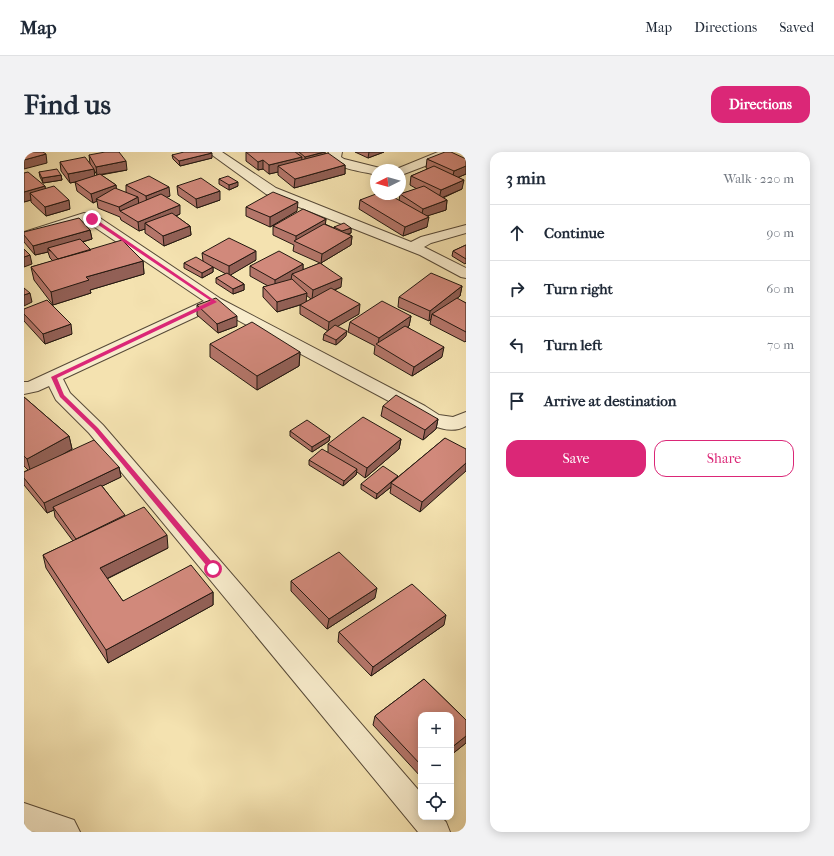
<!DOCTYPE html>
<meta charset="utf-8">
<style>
body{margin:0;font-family:"IM FELL French Canon",serif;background:#f2f2f3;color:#1f2937}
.controls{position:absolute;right:12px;bottom:12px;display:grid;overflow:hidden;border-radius:8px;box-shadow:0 2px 10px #0003}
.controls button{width:36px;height:36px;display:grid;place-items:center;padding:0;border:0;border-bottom:1px solid #e0e1e3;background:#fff;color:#1f2937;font:20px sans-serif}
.compass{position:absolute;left:346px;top:12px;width:36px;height:36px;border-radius:50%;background:#fff;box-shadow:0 2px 10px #0003;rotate:265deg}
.stop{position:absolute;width:12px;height:12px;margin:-9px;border:3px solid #db2777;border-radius:50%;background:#fff}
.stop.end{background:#db2777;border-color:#fff;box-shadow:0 1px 4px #0008}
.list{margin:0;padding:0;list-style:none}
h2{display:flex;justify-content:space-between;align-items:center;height:52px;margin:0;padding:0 16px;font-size:17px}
h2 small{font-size:13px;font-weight:400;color:#747a83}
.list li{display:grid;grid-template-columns:26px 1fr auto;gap:12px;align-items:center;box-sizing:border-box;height:56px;padding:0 16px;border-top:1px solid #e0e1e3}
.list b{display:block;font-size:15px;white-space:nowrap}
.list em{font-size:13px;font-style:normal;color:#747a83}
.actions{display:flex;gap:8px;padding:12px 16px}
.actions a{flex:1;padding:9px 0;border:1px solid #db2777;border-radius:12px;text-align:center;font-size:14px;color:#db2777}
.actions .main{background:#db2777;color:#fff}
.icon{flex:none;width:22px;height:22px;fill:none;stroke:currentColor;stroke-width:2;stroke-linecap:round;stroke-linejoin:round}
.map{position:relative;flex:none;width:442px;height:680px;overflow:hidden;border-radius:12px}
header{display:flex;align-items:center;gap:24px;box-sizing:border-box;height:56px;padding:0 20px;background:#fff;border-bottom:1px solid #e0e1e3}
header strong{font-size:19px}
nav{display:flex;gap:22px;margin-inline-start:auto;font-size:14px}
.intro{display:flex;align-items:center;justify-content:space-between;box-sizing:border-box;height:96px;padding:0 24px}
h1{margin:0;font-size:28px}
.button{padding:10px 18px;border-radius:12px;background:#db2777;color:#fff;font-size:14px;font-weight:700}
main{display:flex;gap:24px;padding:0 24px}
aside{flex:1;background:#fff;border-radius:12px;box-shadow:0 2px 10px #0003}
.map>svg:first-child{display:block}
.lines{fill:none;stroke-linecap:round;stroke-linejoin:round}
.minor-casing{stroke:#574a38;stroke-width:2}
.minor{fill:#f8eccc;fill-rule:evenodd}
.wall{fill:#b4766a;stroke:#231810;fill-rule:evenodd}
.shaded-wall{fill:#926056;stroke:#231810}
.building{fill:#d1897b;stroke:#231810}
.route{fill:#db2777}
</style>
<header>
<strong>Map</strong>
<nav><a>Map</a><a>Directions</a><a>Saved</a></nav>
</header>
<div class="intro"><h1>Find us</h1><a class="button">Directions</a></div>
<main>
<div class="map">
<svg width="442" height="680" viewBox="0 0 442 680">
<rect width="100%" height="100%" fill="#f4e2b0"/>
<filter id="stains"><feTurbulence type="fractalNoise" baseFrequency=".005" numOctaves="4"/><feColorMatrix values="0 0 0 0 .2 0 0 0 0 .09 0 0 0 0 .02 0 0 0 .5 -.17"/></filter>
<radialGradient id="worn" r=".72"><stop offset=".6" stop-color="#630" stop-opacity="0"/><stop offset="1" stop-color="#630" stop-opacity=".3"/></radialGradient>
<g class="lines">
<g class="minor-casing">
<path id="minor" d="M184,0H198L252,36L387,90L397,85L442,73V81L407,91L400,95L442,116V126L437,125L396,103L242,42Z
M305,0H318L317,5L320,7L356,16L358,18H352V23C339,19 307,17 304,2Z
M414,0H421L424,3L422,6L380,22L376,23V18H370Z
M60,61L73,64L197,147L401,254L415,263L429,265L442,260V274C425,284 403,272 389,262L191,156L39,227L46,241L79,273L397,641V665H417L422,670L426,680H394L65,281L32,248L25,234L14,239L0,242V230H4L180,149L63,70L61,69L0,89V80Z
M0,651L50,668L56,680H4L0,679Z"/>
</g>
<use href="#minor" class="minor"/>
</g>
<path class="wall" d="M222,0H301V2L321,13V22L270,36L254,23V20L245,22L239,17L234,18L222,9Z
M331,0H360L344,6Z
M65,3L103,18L77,23L92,33V37L102,41V33L146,44L142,45L156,62L152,64L166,74L167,83L140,94L121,81V77L115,79L97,68L96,65L74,56L73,49L69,51L53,39L51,30L46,31L37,19L36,10L66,12ZM70,18L73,23L70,24Z
M148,3L188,6L156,14L149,7Z
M403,7L442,22L435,25L438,37L419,46L423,48L422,58L402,64L403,75L379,84L335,57L336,48L375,49L376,42L393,37L386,33L387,24L404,17L402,16Z
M15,20L37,23L38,28L19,31L16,25Z
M0,21L21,34V36L46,57L22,64L7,50V48L0,50Z
M195,27L214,34L205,38L195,32Z
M153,34L196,48L173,56L154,43Z
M222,55L273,59L246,75L222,64Z
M302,67L301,72L310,76V75L327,76V81L324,82L328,84L327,93L297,111L317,135L311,138L335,162L313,174L322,184L312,193L299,188L300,182L304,179L276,162V153L253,160L239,145V135L244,134L226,124V114L279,112V118L296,111L269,99L270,93L249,83V74ZM282,143L287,147L282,150Z
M66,78L68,87L59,90L67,98L119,109L120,122L66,138L67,141L29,153L10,128L7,115L29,109L26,106L24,100L11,103L0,90V80Z
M442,93V111L441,112L428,104L429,99Z
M178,101L232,108L206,123L220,132V138L209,142L192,131V126L202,122L189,115V120L178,126L160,116V111L179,109Z
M438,134L436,144L432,147L442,151V189L441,190L406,172L407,167L405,169L374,155L375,145Z
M173,153L213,174L194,181L173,163Z
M0,157L48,182L21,192L0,169Z
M387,164L385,174L384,175L418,205L388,224L350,202L351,194L324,180L326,170Z
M186,192L276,200L275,214L233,238L186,205Z
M0,245L45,284L48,297L41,301L95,315L97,325L78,334L101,364L144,396L83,427L99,449L189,440V453L84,511L22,416L19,403L49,389L31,365L30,358L23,361L0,333V320L4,318L0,314Z
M359,254L414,267L412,277L399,288L357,264Z
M266,279L306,284L305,289L288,300L266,284Z
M421,286L396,360L366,341L367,335L352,347L337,337V332L374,325Z
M377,287L375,297L341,326L333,320L332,323L319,334L285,313V308L304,300V292Z
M267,429L351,446L303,477L267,439Z
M420,473L347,524L314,490L315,480Z
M400,527L442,568V591L427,603V563H397V625L349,573L351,564Z"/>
<path class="shaded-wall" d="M301,0V8L281,13V5Z
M345,0H360L344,6Z
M188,1V6L156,14L155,9Z
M22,2L23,11L0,17V8Z
M278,5L277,13L254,14V20L245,22V13Z
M239,8V17L234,18V10Z
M102,9L103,18L73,23L72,15Z
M321,13V22L270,36L271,27Z
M442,14V22L428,28L430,19Z
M70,17L71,26L46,31L44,22Z
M37,23L38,28L19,31L18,26Z
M440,28L438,37L415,47L417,38Z
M214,30V34L205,38V33Z
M92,33L93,43L72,47L73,49L69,51L67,42Z
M21,34L22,43L6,41L7,48L0,50V40Z
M145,35L146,44L123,54L122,44Z
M196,39V48L173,56L172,47Z
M114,45L115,54L96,59L95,55Z
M45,48L46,57L22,64L21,55Z
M423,48L422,58L397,66L399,57Z
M274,50L273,59L246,75V65Z
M156,53V62L126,75L121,71V77L115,79L114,70Z
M405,65L403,75L379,84L381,75Z
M302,67L301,76L272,90V84Z
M166,74L167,83L140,94L139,84Z
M327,76V81L317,84V79Z
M66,78L68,87L26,99L24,96V100L11,103L9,94Z
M328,84L327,93L297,111L298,102Z
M232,99V108L205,124V114Z
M6,103L8,112L0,115V105Z
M119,109L120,122L66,138L67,141L29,153L27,140L62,125Z
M279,112V122H268L267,128L251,137V128Z
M189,115V120L178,126V121Z
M318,126L317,135L288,147L289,138Z
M220,132V138L209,142V137Z
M438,134L436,144L411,164L408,162L407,167L405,169L406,159Z
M6,141L8,150L0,154V143Z
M283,141L282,151L253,160V150Z
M336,152L335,162L304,180L305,170Z
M213,164V174L194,181L193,172Z
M387,164L385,174L356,194L354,193L355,186Z
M47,172L48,182L21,192L19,182Z
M323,179L322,184L312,193V188Z
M420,195L418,205L388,224L390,215Z
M276,200L275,214L233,238V224Z
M414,267L412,277L399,288L401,278Z
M45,284L48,297L7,321L3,307Z
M306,284L305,289L288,300V295Z
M377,287L375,297L341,326L343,316Z
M442,311V319L396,360L398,350Z
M95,315L97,325L31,357L29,355L30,358L23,361L20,351Z
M333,317L332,323L319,334L320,329Z
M374,324L367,331V335L352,347L353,342Z
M143,383L144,396L78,429L76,416Z
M353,436L351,446L303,477L305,467Z
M189,440V453L84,511L82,498Z
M422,463L420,473L347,524L349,515Z
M442,584V591L427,603V596Z"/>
<path class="building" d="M0,0H19L22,2L0,8Z
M81,0H95L102,9L72,15L65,3Z
M160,0H186L188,1L155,9L148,3Z
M222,0H271L278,5L245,13L239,8L234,10Z
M275,0H300L281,5Z
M421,0H427L442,7V14L430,19L403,7Z
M304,1L321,13L271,27L254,14Z
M61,5L70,17L44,22L36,10Z
M410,14L440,28L417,38L387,24Z
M33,17L37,23L18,26L15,20Z
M4,20L21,34L0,40V21Z
M76,22L92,33L67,42L51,30Z
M125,24L145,35L122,44L102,33Z
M204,24L214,30L205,33L195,27Z
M177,26L196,39L172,47L153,34Z
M30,34L45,48L21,55L6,41Z
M400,34L423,48L399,57L376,42Z
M91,36L114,45L95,55L72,47Z
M249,40L274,50L246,65L222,55Z
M137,42L156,53L114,70L96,59Z
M352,42H364L405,65L381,75L336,48Z
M279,57L302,67L272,84L249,74Z
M148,61L166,74L139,84L121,71Z
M55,66L66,78L9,94L0,83V80Z
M320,71L327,76L318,79L310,75Z
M300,72L328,84L298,102L270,89Z
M205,86L232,99L205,114L178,101Z
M56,87L67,98L34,107L24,96Z
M98,88L119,109L62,125L65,128L27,140L7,115Z
M442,93V107L429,99Z
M0,97L6,103L0,105Z
M255,99L279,112L251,128L226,114Z
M172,105L189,115L178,121L160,111Z
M296,111L318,126L289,138L268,122Z
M203,121L220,132L209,137L192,126Z
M407,121L438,134L406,159L375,145Z
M268,127L283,141L253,150L239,135Z
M0,136L6,141L0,143Z
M307,136L336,152L305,170L276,153Z
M192,146L213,164L193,172L173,153Z
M433,146L442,151V180L408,162Z
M23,148L47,172L19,182L0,162V157Z
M358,149L387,164L355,186L326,170Z
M228,170L276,200L233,224L186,192Z
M311,173L323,179L312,188L300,182Z
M381,174L420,195L390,215L352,192Z
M372,243L414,267L401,278L359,254Z
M0,245L45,284L3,307L0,304Z
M339,265L377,287L343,316L304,292Z
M283,268L306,284L288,295L266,279Z
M421,286L442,297V311L398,350L367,331Z
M70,288L95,315L20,351L0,326V320Z
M298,297L333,317L320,329L285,308Z
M359,314L374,324L353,342L337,332Z
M77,333L101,363L52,387L29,355Z
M120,355L143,383L76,416L99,449L167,413L189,440L82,498L19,403Z
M315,400L353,436L305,467L267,429Z
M388,432L422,463L349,515L315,480Z
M400,527L442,568V584L427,596V563H397V613L351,564Z"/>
<path class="route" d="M67,66H70L193,150L33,226L40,243L74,276L192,415V419H187L70,278L36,245L27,225L187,149L67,68Z"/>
<rect width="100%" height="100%" filter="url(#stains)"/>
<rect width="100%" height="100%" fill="url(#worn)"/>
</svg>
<div class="controls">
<button>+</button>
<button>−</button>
<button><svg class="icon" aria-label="locate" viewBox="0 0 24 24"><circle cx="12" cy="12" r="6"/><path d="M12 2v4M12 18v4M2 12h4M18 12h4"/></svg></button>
</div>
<svg class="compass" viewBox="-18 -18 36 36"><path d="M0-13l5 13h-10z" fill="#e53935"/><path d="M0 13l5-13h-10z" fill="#747a83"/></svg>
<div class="stop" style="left:189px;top:417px"></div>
<div class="stop end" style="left:68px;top:67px"></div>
</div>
<aside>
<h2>3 min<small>Walk · 220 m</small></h2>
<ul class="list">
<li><svg class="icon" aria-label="ahead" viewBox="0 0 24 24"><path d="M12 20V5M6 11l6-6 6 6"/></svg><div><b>Continue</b></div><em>90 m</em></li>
<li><svg class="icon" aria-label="right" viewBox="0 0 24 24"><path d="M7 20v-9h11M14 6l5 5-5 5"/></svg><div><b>Turn right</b></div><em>60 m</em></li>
<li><svg class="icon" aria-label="left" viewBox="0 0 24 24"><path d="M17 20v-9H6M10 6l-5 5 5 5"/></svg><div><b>Turn left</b></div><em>70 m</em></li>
<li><svg class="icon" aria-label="arrive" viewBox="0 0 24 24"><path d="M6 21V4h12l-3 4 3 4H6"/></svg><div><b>Arrive at destination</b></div></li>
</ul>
<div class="actions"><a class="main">Save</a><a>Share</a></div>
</aside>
</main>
